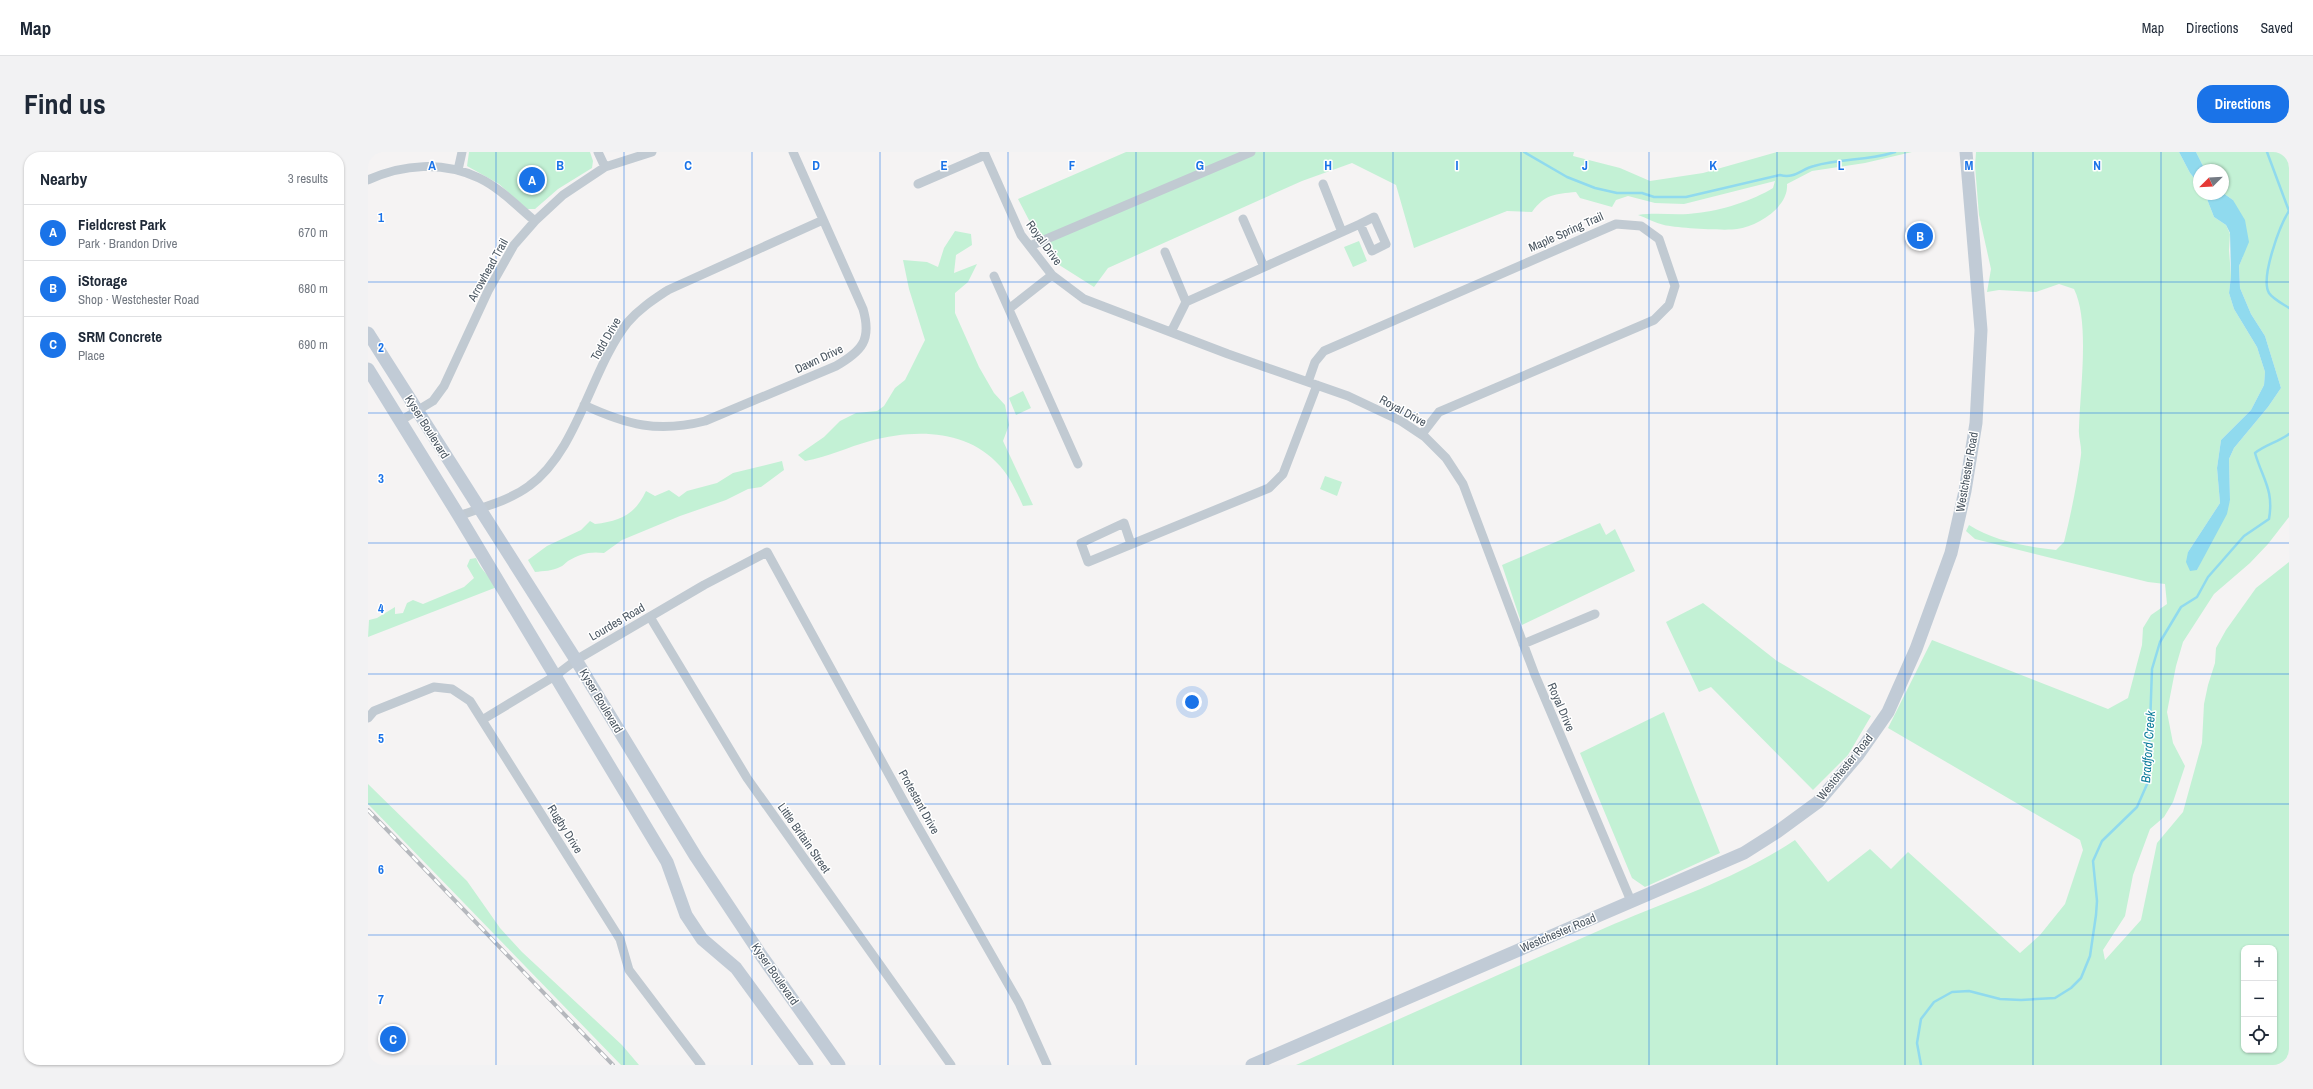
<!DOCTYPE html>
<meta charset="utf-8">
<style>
body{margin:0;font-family:"Archivo Narrow",sans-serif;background:#f2f2f3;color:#1f2937}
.controls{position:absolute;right:12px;bottom:12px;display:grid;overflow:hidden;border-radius:8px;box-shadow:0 1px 3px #0004}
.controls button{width:36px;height:36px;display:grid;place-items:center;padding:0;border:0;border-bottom:1px solid #e0e1e3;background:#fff;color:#1f2937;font:20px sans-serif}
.compass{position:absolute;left:1825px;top:12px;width:36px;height:36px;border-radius:50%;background:#fff;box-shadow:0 1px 3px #0004;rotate:246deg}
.you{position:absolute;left:824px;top:550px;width:14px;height:14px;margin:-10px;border:3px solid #fff;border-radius:50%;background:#1a73e8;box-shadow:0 0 0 6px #1a73e833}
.badge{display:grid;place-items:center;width:26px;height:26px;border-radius:50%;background:#1a73e8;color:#fff;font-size:13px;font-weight:700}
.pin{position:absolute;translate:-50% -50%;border:2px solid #fff;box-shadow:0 1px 4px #0006}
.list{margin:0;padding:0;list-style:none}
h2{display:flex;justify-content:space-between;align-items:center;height:52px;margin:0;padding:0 16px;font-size:17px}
h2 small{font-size:13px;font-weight:400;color:#747a83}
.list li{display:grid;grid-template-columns:26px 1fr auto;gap:12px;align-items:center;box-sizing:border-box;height:56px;padding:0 16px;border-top:1px solid #e0e1e3}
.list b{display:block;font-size:15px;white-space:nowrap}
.list p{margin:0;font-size:13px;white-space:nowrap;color:#747a83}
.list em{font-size:13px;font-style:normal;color:#747a83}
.icon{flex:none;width:22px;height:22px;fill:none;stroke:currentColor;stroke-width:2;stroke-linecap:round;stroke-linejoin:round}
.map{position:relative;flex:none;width:1921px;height:913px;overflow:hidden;border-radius:16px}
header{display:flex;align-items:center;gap:24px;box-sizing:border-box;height:56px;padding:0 20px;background:#fff;border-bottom:1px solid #e0e1e3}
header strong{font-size:19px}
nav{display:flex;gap:22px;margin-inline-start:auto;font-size:14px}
.intro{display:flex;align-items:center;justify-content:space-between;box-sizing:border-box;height:96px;padding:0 24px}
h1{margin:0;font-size:28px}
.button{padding:10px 18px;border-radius:16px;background:#1a73e8;color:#fff;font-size:14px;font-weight:700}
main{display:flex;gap:24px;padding:0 24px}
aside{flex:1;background:#fff;border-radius:16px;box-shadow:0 1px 3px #0004}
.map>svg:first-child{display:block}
.green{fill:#c3f1d5;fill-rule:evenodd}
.water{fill:#90daee}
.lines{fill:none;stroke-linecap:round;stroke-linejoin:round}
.stream{stroke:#90daee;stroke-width:2.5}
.street{stroke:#c1cad2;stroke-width:9}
.secondary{stroke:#c1cbd6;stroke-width:13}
.rail-casing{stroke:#b5b8bd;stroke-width:4}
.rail{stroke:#fff;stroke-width:2.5;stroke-dasharray:8;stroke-linecap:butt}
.grid{fill:none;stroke:#1a73e8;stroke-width:1;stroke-opacity:0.55}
.labels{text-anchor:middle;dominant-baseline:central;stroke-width:3;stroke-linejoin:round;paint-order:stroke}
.street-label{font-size:12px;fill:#4a5661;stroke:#fff}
.water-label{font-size:13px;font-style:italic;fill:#0c7c9b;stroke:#fff}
.grid-label{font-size:13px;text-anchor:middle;font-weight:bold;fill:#1a73e8;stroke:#fff;stroke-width:3;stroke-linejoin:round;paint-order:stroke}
</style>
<header>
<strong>Map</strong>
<nav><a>Map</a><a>Directions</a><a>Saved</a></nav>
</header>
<div class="intro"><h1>Find us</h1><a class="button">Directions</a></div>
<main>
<aside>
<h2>Nearby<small>3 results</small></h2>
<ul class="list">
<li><span class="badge">A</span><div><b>Fieldcrest Park</b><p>Park · Brandon Drive</p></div><em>670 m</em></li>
<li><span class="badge">B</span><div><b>iStorage</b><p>Shop · Westchester Road</p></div><em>680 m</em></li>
<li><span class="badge">C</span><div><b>SRM Concrete</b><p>Place</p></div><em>690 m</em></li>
</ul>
</aside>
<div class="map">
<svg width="1921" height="913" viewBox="0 0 1921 913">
<rect width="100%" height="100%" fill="#f5f3f3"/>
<path class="green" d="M101,0H222L225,9L224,16L190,37L167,57H159L131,32L99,14Z
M758,0H1206L1205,4L1252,16L1282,29L1335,21L1409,0H1544L1497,11L1444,19L1419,32C1421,55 1390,74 1369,77C1358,79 1308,76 1296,73C1287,71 1279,66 1270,63C1290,60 1310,64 1329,61C1352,59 1386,48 1405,36L1407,29L1316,52L1287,51L1260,44L1248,48L1244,55L1212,46L1208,40C1187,42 1177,42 1164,60L1139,59L1046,96L1028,33L984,11L934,29L740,116L726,135L688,111L675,95L650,47Z
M1608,0H1811L1822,21L1831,32V42H1837L1846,65L1858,73L1862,82L1861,98L1863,124L1861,141L1866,157L1889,195L1897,220L1896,233L1883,258L1853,288L1849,316L1852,351L1820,400L1829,418L1862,348L1861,307L1866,296L1900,255L1913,236L1897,184L1883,162L1872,136L1871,114L1875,104L1865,48L1855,41V18H1837L1828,0H1921V365L1900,392L1882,411L1846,442L1815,490L1808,514L1799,560L1805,591L1817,614L1805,650L1796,665L1782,677L1765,723L1757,764L1735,798L1737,808L1773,768L1789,691L1815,660L1834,591L1836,552L1840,533L1847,511L1848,496L1858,478L1888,436L1921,410V913H928C1034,866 1140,818 1246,772C1308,746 1371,725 1427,688L1460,730L1502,697L1523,717L1540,700L1652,801L1672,783L1697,752L1715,698L1712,688L1520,576L1564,488L1740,557L1760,546L1774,493L1775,476L1783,463L1799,452L1797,432L1780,430L1607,387L1598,379L1601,373C1626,389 1660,395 1688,398L1696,390C1703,362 1709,332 1713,303C1714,294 1710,285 1711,276C1712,238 1722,169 1706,137L1691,132L1668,140L1631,138L1619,140L1623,117L1611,63L1607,14ZM1876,796H1906V898H1876Z
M587,79L603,82L604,93L588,103L586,121L609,112L600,130L587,141V161L611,215L626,241L637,253L641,273L635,289L665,353L655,354C649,341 642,325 632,314C599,277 547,277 502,289C480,295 460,305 437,309L430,303L456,285L472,269L488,261L509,259L516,254L527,236L537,228L557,188L541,137L535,108L559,110L570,115L576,96Z
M991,89L999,109L985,115L976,95Z
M655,239L663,256L648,263L641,246Z
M414,309L416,318L393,335L380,337L358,348L312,364L254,388L236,401C222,399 211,402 200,409C197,411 195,414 192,415C185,419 175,419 167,420L160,408L179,394L213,378L222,369L227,372C252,369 267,363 278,339L287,344L301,338L311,345L319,339L349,331L365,321Z
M957,324L974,330L969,344L952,337Z
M1232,371L1238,383L1247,377L1267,419L1154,473L1134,413Z
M108,406C113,419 122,424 129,435L0,485L1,468L9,466L27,455V462L35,461L39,451L45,448L55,452L96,435L106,426L99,414L102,407Z
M1335,451L1409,509L1503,564L1480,603L1445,638L1343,535L1331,540L1298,470Z
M1296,560L1352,701L1277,735L1264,726L1212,601Z
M0,632L99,729L132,776L154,800L254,893L271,913H253L0,652Z"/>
<path class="water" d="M1811,0H1828L1837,18H1831V32L1822,21Z
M1855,41L1865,48L1877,68L1881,90L1871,114L1872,136L1883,162L1897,184L1913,236L1900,255L1866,296L1861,307L1862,348L1859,362L1829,418L1822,419L1818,410L1820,400L1852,351L1849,316L1853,288L1883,258L1896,233L1897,220L1889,195L1866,157L1861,141L1863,124L1862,81L1858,73L1846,65L1837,42Z"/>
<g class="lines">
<path class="stream" d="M1156,0L1199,25L1227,36L1249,41H1274L1286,45H1318L1412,23C1427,27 1433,17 1446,14C1473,6 1500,9 1527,0
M1899,0L1921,59C1912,73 1892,126 1901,141C1905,147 1915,152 1921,156
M1553,913L1549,891L1553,867L1566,850L1584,840L1601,839L1632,847L1653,848L1687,846L1703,836L1713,826L1722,804L1728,763L1729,749L1725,709L1734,689L1769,655L1780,630L1784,517L1792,490L1813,455L1829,445L1840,425L1876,384L1901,367C1906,338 1895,328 1887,301C1897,293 1910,290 1921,282"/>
<path class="street" d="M230,0L237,15
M616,0L653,83L684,123L716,147L860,202L980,244L1033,269L1057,285L1078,306L1095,332L1167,523L1263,749
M90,18L94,0
M0,28C35,12 75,9 111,26C132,36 149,54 167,69
M550,32L617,3
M955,32L974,80
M1006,65L1018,92L1004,99L992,72Z
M875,67L896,115
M662,94L883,0
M797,100L818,150L803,180
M626,124L710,312
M818,150L992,72
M642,156L684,123
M940,230L947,210L956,199L1248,72L1273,74L1291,87L1307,134L1301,153L1286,168L1071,260L1054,282
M216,253C259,273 290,281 337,269L468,214C494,199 504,188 495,157L425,0
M32,269L65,249L76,234L120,139L146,93L167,69L195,43L237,15L284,0
M91,364C114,355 141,349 161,334C210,299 223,216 260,170C271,157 285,148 300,138L455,68
M763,392L756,371L713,391L720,410L901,336L915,322L949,233
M282,465L379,626L583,913
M1155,492L1227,462
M0,566L6,559L66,535L84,537L102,549L252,787L261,818L333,913
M114,568L187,524L208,508L336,433L399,400L541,659L651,851L679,913"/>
<path class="secondary" d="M0,181L208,508L328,705L393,803L471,913
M0,217L91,364L299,710L318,763L334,787L368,816L439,913
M884,913L1376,701L1409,680L1450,650L1490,603L1520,560L1548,497L1583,401L1597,339L1608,271L1613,178L1598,0"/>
<g class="rail-casing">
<path id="rail" d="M0,658L245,913"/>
</g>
<use href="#rail" class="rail"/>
</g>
<path class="grid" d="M128,0V913M256,0V913M384,0V913M512,0V913M640,0V913M768,0V913M896,0V913M1025,0V913M1153,0V913M1281,0V913M1409,0V913M1537,0V913M1665,0V913M1793,0V913M0,130H1921M0,261H1921M0,391H1921M0,522H1921M0,652H1921M0,783H1921"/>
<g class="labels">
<g class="street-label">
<text transform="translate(1198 80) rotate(-24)">Maple Spring Trail</text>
<text transform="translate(676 91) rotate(54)">Royal Drive</text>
<text transform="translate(120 118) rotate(-61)">Arrowhead Trail</text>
<text transform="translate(238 187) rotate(-60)">Todd Drive</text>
<text transform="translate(451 207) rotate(-25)">Dawn Drive</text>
<text transform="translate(1035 259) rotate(29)">Royal Drive</text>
<text transform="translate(59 275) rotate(58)">Kyser Boulevard</text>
<text transform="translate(1599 320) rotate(-80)">Westchester Road</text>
<text transform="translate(249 470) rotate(-30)">Lourdes Road</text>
<text transform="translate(233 549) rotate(59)">Kyser Boulevard</text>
<text transform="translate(1193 555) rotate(67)">Royal Drive</text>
<text transform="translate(1477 615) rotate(-51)">Westchester Road</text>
<text transform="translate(551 650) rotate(61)">Protestant Drive</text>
<text transform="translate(197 677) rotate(58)">Rugby Drive</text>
<text transform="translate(436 686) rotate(55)">Little Britain Street</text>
<text transform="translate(1190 781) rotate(-23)">Westchester Road</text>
<text transform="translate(407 822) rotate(55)">Kyser Boulevard</text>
</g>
<g class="water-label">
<text transform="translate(1780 595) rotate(-86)">Bradford Creek</text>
</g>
</g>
<g class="grid-label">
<text x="64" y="18">A</text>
<text x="192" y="18">B</text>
<text x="320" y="18">C</text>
<text x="448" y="18">D</text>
<text x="576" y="18">E</text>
<text x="704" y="18">F</text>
<text x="832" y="18">G</text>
<text x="960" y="18">H</text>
<text x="1089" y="18">I</text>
<text x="1217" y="18">J</text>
<text x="1345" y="18">K</text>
<text x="1473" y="18">L</text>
<text x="1601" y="18">M</text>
<text x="1729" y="18">N</text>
<text x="13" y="70">1</text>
<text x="13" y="200">2</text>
<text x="13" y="331">3</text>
<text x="13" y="461">4</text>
<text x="13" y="591">5</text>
<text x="13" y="722">6</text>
<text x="13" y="852">7</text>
</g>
</svg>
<div class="controls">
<button>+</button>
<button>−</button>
<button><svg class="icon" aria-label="locate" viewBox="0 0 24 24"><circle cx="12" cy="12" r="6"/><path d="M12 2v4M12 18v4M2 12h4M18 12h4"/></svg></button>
</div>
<svg class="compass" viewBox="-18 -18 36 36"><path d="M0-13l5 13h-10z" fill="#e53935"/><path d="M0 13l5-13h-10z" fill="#747a83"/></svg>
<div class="you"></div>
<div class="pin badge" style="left:164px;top:28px">A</div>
<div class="pin badge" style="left:1552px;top:84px">B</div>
<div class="pin badge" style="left:25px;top:887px">C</div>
</div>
</main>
